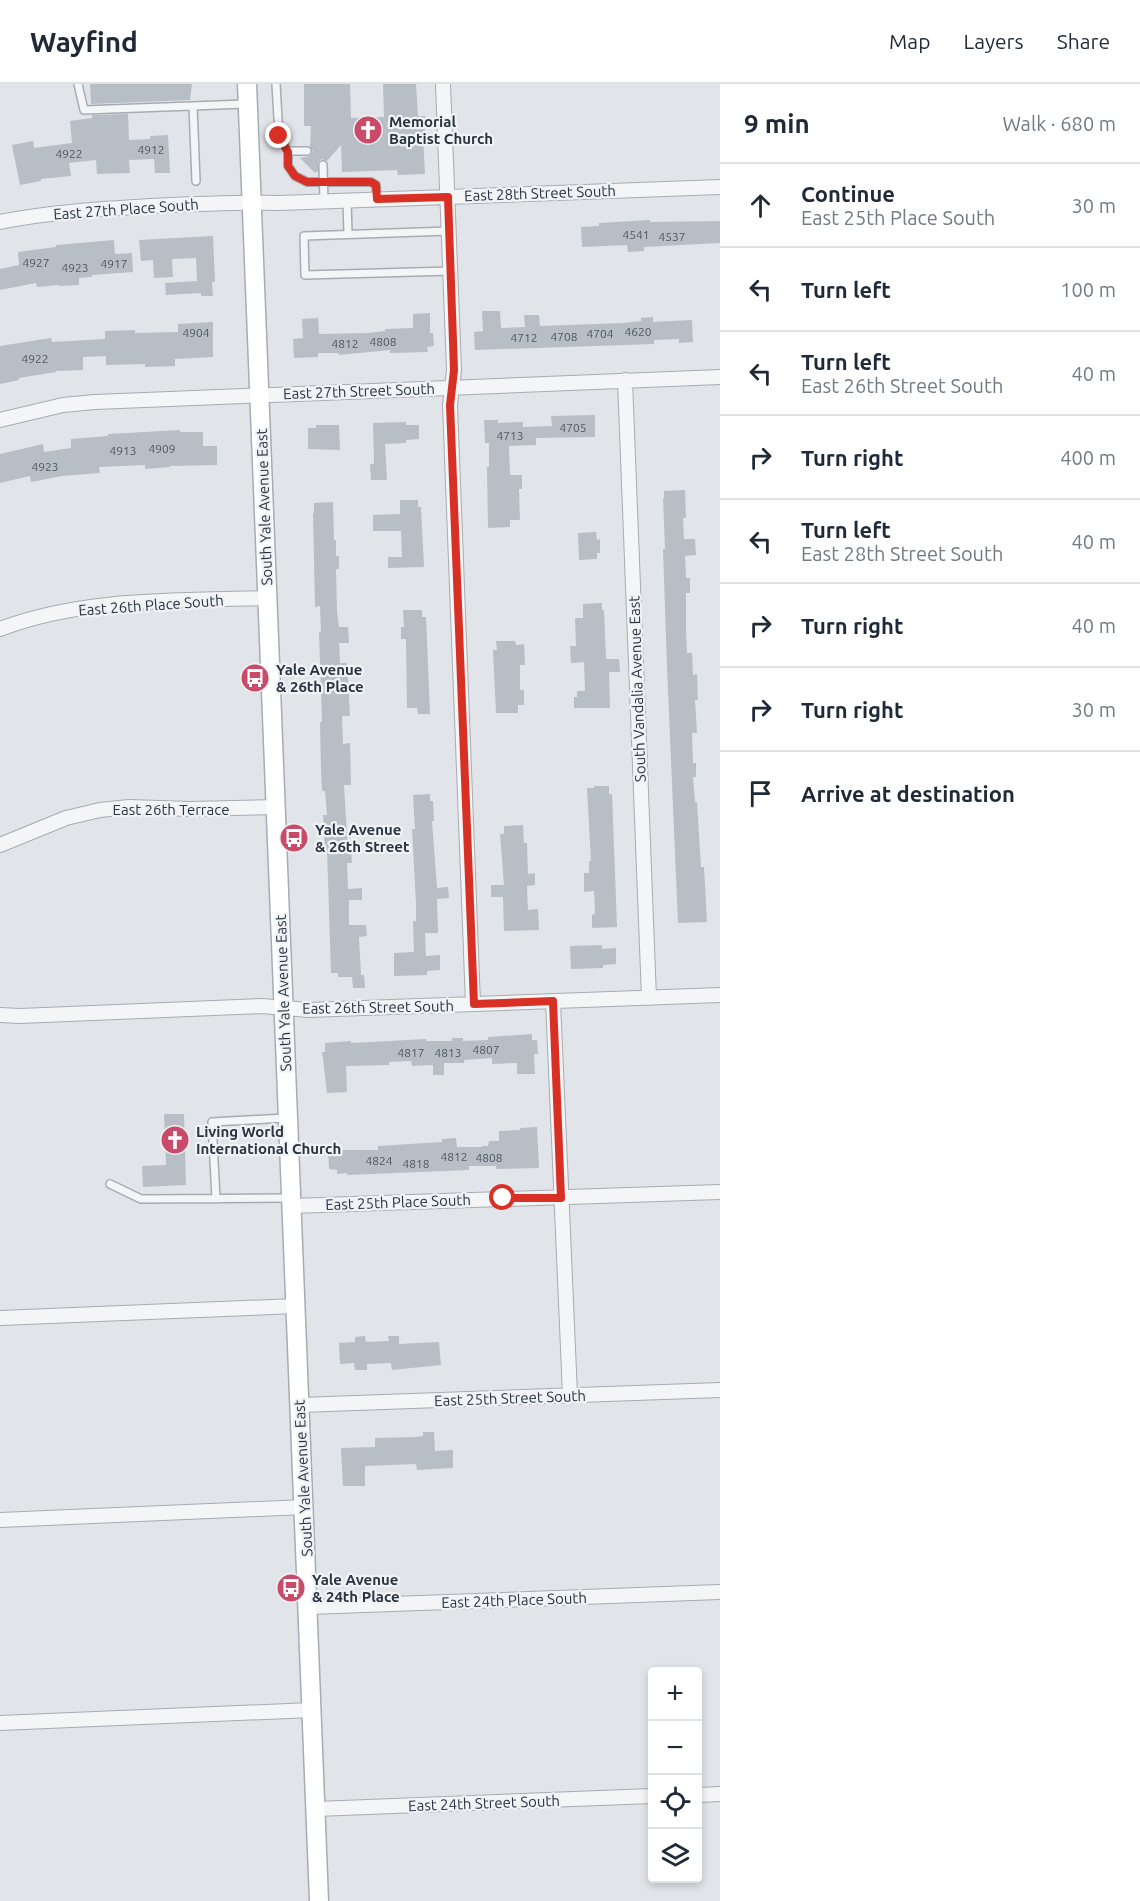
<!DOCTYPE html>
<meta charset="utf-8">
<style>
body{margin:0;font-family:Ubuntu,sans-serif;background:#f6f6f7;color:#1f2937}
.controls{position:absolute;right:18px;bottom:18px;display:grid;overflow:hidden;border-radius:6px;box-shadow:0 3px 9px #0003}
.controls button{width:54px;height:54px;display:grid;place-items:center;padding:0;border:0;border-bottom:2px solid #e0e1e3;background:#fff;color:#1f2937;font:30px sans-serif}
.stop{position:absolute;width:18px;height:18px;margin:-14px;border:4px solid #d93025;border-radius:50%;background:#fff}
.stop.end{background:#d93025;border-color:#fff;box-shadow:0 2px 6px #0008}
.list{margin:0;padding:0;list-style:none}
h2{display:flex;justify-content:space-between;align-items:center;height:78px;margin:0;padding:0 24px;font-size:26px}
h2 small{font-size:20px;font-weight:400;color:#747a83}
.list li{display:grid;grid-template-columns:39px 1fr auto;gap:18px;align-items:center;box-sizing:border-box;height:84px;padding:0 24px;border-top:2px solid #e0e1e3}
.list b{display:block;font-size:22px;white-space:nowrap}
.list p{margin:0;font-size:20px;white-space:nowrap;color:#747a83}
.list em{font-size:20px;font-style:normal;color:#747a83}
.icon{flex:none;width:33px;height:33px;fill:none;stroke:currentColor;stroke-width:2;stroke-linecap:round;stroke-linejoin:round}
.map{position:relative;flex:none;width:720px;height:1817px;overflow:hidden}
header{display:flex;align-items:center;gap:36px;box-sizing:border-box;height:84px;padding:0 30px;background:#fff;border-bottom:2px solid #e0e1e3}
header strong{font-size:28px}
nav{display:flex;gap:33px;margin-inline-start:auto;font-size:21px}
main{display:flex}
aside{flex:1;background:#fff}
.map>svg:first-child{display:block}
.building{fill:#b8bec5}
.lines{fill:none;stroke-linecap:round;stroke-linejoin:round}
.service-casing{stroke:#a6acb3;stroke-width:10}
.minor-casing{stroke:#a6acb3;stroke-width:16}
.secondary-casing{stroke:#a6acb3;stroke-width:21}
.service{stroke:#f3f5f7;stroke-width:7}
.minor{stroke:#f3f5f7;stroke-width:14}
.secondary{stroke:#fff;stroke-width:18}
.route{stroke:#d93025;stroke-width:8}
.labels{text-anchor:middle;dominant-baseline:central;stroke-width:4.5;stroke-linejoin:round;paint-order:stroke}
.number-label{font-size:12px;fill:#4e5661}
.poi-label{font-size:15px;font-weight:bold;fill:#2a3440;stroke:#f0f3f6;text-anchor:start}
.street-label{font-size:15px;fill:#2a3440;stroke:#f0f3f6}
</style>
<header>
<strong>Wayfind</strong>
<nav><a>Map</a><a>Layers</a><a>Share</a></nav>
</header>
<main>
<div class="map">
<svg width="720" height="1817" viewBox="0 0 720 1817">
<rect width="100%" height="100%" fill="#e1e5e9"/>
<path class="building" d="M90,0H192L190,16L91,20Z
M304,0H350L351,34L384,33L383,0H416L418,32H425V50H423L425,90L398,91L397,86L342,88L341,61L327,77L322,75L318,78V87L315,89L300,74L309,72L313,68L310,63L311,42H304Z
M128,30L129,56L150,55V52L168,51L170,89H155L154,75L129,76L130,89L97,90L96,76L69,79L71,92L41,95V97L20,101L12,61L33,57L34,64L72,59L70,37L92,34V31Z
M650,136V138L720,137V159L644,163V167L628,168L627,161L582,163L581,143L599,142V139Z
M213,152L215,198H212L213,212H201V209L166,211L165,199L197,197L196,174L172,175L173,193L154,194L153,176L141,177L139,156Z
M114,156L115,170L132,169L133,188L92,191V193L79,194V201L59,202V201L37,203L36,199L0,206V185L19,181L18,168L56,163V161Z
M482,227H500L501,244L525,243L524,231H539L540,242L623,239L641,237V234L653,233V238L692,236L693,258L679,259V255L654,256V260L475,266L474,248L483,247Z
M430,229V249H433L434,262L427,263L428,268L390,269V266L339,271L338,269H318V273L294,274L293,255L303,254L302,235L318,234L319,250L368,249L385,247V245L413,244V230Z
M213,238V273L175,275V282L145,283V280L106,281V272L83,273V286L56,287V288L19,294V296L0,300V262L51,254L52,258L105,255V247L135,246V249L178,248V240Z
M595,331V353L536,354V361L509,362L510,391H522V405H519L520,436H510V443L488,444L487,383H489V359H485L484,336H498V339L523,338V343L552,342L551,332Z
M406,338V341H419V355L406,356V359L385,360L387,396H371L370,380H374L373,339Z
M316,341H339L340,366L308,365V344H316Z
M180,346V348H203V362H217V381L170,382V383L145,385V381L99,383L100,389L62,392L31,398L30,392L0,399V370L43,360L44,368L71,364V355L108,352V350Z
M685,406L686,434H683L684,455H695L696,471L685,472L686,494H690V509H686V545L687,569H692L693,591L697,590L698,616H695L697,649H692L693,679H696V693H693L695,718H697L701,783H704L707,838L678,839L667,583L663,465H665L663,414H664V407Z
M400,416H418V423H421L424,483L388,484V473H402L401,447H373V431L400,430Z
M333,418L334,456H336V472H339V485H336L337,528L339,543H348L349,559H339L340,579H347L350,632H342L343,660L350,659L351,701H344L348,766L351,765L352,779H347L348,805L362,804V816H349V841H366L367,852L359,853L361,891H364L365,904H353L352,893H338V889H331L327,765H325L323,731H327L325,707H322L321,685L320,638H322L319,548H321L320,522L315,523L313,429H314V419Z
M596,448L597,456L600,455V469H597V475L579,476L578,449Z
M602,519V526H604L606,575H619L620,588H609L610,624H574V613H577V607H585L584,578L571,579L570,562H576L575,534H583V520Z
M403,526H422V533H426L430,630H418L417,624H407L406,555H401V543H404Z
M496,557H515L516,561L524,560L525,581H520V606H524V621H518V629H496L493,566H497Z
M594,702H609V710H612L617,843L592,844V831L595,830L594,807L584,808V789H589V777H591L587,704H594Z
M430,710V717H433L434,737H432L437,804L448,803L449,814L437,815L438,849H425L426,872L440,871V886L427,887V891L394,892V869L414,868L413,837H416V820L412,745H415L413,711Z
M523,741L524,759H527L528,790L535,789V801L527,802L528,826L538,825L539,846L504,847L503,813H491V801H504L500,750H504V742Z
M602,861V865L616,864V880L603,881V884L571,885L570,862Z
M532,950V956H537L538,970H534L535,990H517V979L492,980V974L464,976V979H444V991H433V981L412,982L411,977L389,978V981L346,982L347,1008L327,1009L323,975L322,968H325V959L351,957V959L426,955V957H452V954H463V957L488,956V953Z
M164,1030H184L186,1101L143,1103L142,1082L166,1081Z
M537,1043L539,1084L496,1085V1082H469V1086L347,1091V1089L337,1090V1086L329,1085L328,1066H378V1062L442,1058V1055L456,1054L457,1063H482V1062H488L489,1057H499V1047L520,1046V1044Z
M365,1252L366,1258L389,1257L388,1252H399V1260L439,1258L441,1281L392,1286L391,1279L367,1280V1286H355L354,1279L340,1280L339,1259L355,1258V1253Z
M423,1348H434L435,1367L453,1366V1384L417,1386L416,1380L365,1382V1402H343L341,1364L375,1363V1354L415,1353L423,1352Z"/>
<g class="lines">
<g class="service-casing">
<path id="service" d="M78,0L84,26L245,20
M276,0L279,52L288,67V82L295,92L307,98H371L376,101L377,115
M193,22L196,97
M288,67H307
M323,81L324,118
M347,117L348,150
M449,147L304,152L305,191L451,187
M110,1100L141,1115L289,1114
M216,1115L212,1038L286,1034"/>
</g>
<g class="minor-casing">
<path id="minor" d="M443,0L454,286L450,321L473,920
M0,138C50,128 100,125 151,122C194,120 237,118 280,119L720,103
M625,296L649,914
M0,336L63,321L95,318L720,293
M0,545C84,513 179,517 268,514
M0,761L66,734L100,726L129,723L190,725L276,723
M553,917L570,1311
M0,931L20,932L262,922L308,926L720,911
M291,1122L720,1108
M0,1234L296,1222
M300,1321L720,1306
M0,1436L305,1423
M309,1523L720,1508
M0,1639L312,1626
M698,1711L720,1710
M316,1725L652,1712"/>
</g>
<g class="secondary-casing">
<path id="secondary" d="M247,0L319,1817"/>
</g>
<use href="#service" class="service"/>
<use href="#minor" class="minor"/>
<use href="#secondary" class="secondary"/>
</g>
<g class="lines">
<path class="route" d="M279,52L288,68V82L295,92L307,98H371L376,101L377,115L448,113L454,286L450,321L474,920L553,917L561,1114H503"/>
</g>
<defs>
<g id="church-disc" transform="scale(1.5)"><circle r="9.5" fill="#c84b6a" stroke="#f0f3f6"/><path d="M-1.2-6h2.4v3.5h3.3v2.4h-3.3V6h-2.4V-.1h-3.3v-2.4h3.3Z" fill="#fff"/></g>
<g id="bus-disc" transform="scale(1.5)"><circle r="9.5" fill="#c84b6a" stroke="#f0f3f6"/><path d="M-5-6H5V4H4V6H2V4H-2V6H-4V4H-5ZM-3.5-4V0h7V-4ZM-3.5 1.2v1.5H-2V1.2ZM2 1.2v1.5H3.5V1.2Z" fill="#fff"/></g>
</defs>
<g fill-rule="evenodd">
<use href="#church-disc" x="368" y="46"/>
<use href="#bus-disc" x="255" y="594"/>
<use href="#bus-disc" x="294" y="754"/>
<use href="#church-disc" x="175" y="1056"/>
<use href="#bus-disc" x="291" y="1504"/>
</g>
<g class="labels">
<g class="number-label">
<text x="151" y="65">4912</text>
<text x="69" y="69">4922</text>
<text x="636" y="150">4541</text>
<text x="672" y="152">4537</text>
<text x="36" y="178">4927</text>
<text x="114" y="179">4917</text>
<text x="75" y="183">4923</text>
<text x="638" y="247">4620</text>
<text x="196" y="248">4904</text>
<text x="600" y="249">4704</text>
<text x="564" y="252">4708</text>
<text x="524" y="253">4712</text>
<text x="383" y="257">4808</text>
<text x="345" y="259">4812</text>
<text x="35" y="274">4922</text>
<text x="573" y="343">4705</text>
<text x="510" y="351">4713</text>
<text x="162" y="364">4909</text>
<text x="123" y="366">4913</text>
<text x="45" y="382">4923</text>
<text x="486" y="965">4807</text>
<text x="411" y="968">4817</text>
<text x="448" y="968">4813</text>
<text x="454" y="1072">4812</text>
<text x="489" y="1073">4808</text>
<text x="379" y="1076">4824</text>
<text x="416" y="1079">4818</text>
</g>
<g class="poi-label">
<text x="389" y="37">Memorial<tspan x="389" dy="17">Baptist Church</tspan></text>
<text x="276" y="585">Yale Avenue<tspan x="276" dy="17">&amp; 26th Place</tspan></text>
<text x="315" y="745">Yale Avenue<tspan x="315" dy="17">&amp; 26th Street</tspan></text>
<text x="196" y="1047">Living World<tspan x="196" dy="17">International Church</tspan></text>
<text x="312" y="1495">Yale Avenue<tspan x="312" dy="17">&amp; 24th Place</tspan></text>
</g>
<g class="street-label">
<text transform="translate(540 109) rotate(-2)">East 28th Street South</text>
<text transform="translate(126 125) rotate(-4)">East 27th Place South</text>
<text transform="translate(359 307) rotate(-2)">East 27th Street South</text>
<text transform="translate(264 423) rotate(-92)">South Yale Avenue East</text>
<text transform="translate(151 521) rotate(-4)">East 26th Place South</text>
<text transform="translate(637 605) rotate(-92)">South Vandalia Avenue East</text>
<text x="171" y="725">East 26th Terrace</text>
<text transform="translate(283 909) rotate(-92)">South Yale Avenue East</text>
<text transform="translate(378 923) rotate(-1)">East 26th Street South</text>
<text transform="translate(398 1118) rotate(-2)">East 25th Place South</text>
<text transform="translate(510 1314) rotate(-2)">East 25th Street South</text>
<text transform="translate(303 1394) rotate(-93)">South Yale Avenue East</text>
<text transform="translate(514 1516) rotate(-2)">East 24th Place South</text>
<text transform="translate(484 1719) rotate(-2)">East 24th Street South</text>
</g>
</g>
</svg>
<div class="controls">
<button>+</button>
<button>−</button>
<button><svg class="icon" aria-label="locate" viewBox="0 0 24 24"><circle cx="12" cy="12" r="6"/><path d="M12 2v4M12 18v4M2 12h4M18 12h4"/></svg></button>
<button><svg class="icon" aria-label="layers" viewBox="0 0 24 24"><path d="M12 4l9 5-9 5-9-5zM3 14l9 5 9-5"/></svg></button>
</div>
<div class="stop" style="left:503px;top:1114px"></div>
<div class="stop end" style="left:279px;top:52px"></div>
</div>
<aside>
<h2>9 min<small>Walk · 680 m</small></h2>
<ul class="list">
<li><svg class="icon" aria-label="ahead" viewBox="0 0 24 24"><path d="M12 20V5M6 11l6-6 6 6"/></svg><div><b>Continue</b><p>East 25th Place South</p></div><em>30 m</em></li>
<li><svg class="icon" aria-label="left" viewBox="0 0 24 24"><path d="M17 20v-9H6M10 6l-5 5 5 5"/></svg><div><b>Turn left</b></div><em>100 m</em></li>
<li><svg class="icon" aria-label="left" viewBox="0 0 24 24"><path d="M17 20v-9H6M10 6l-5 5 5 5"/></svg><div><b>Turn left</b><p>East 26th Street South</p></div><em>40 m</em></li>
<li><svg class="icon" aria-label="right" viewBox="0 0 24 24"><path d="M7 20v-9h11M14 6l5 5-5 5"/></svg><div><b>Turn right</b></div><em>400 m</em></li>
<li><svg class="icon" aria-label="left" viewBox="0 0 24 24"><path d="M17 20v-9H6M10 6l-5 5 5 5"/></svg><div><b>Turn left</b><p>East 28th Street South</p></div><em>40 m</em></li>
<li><svg class="icon" aria-label="right" viewBox="0 0 24 24"><path d="M7 20v-9h11M14 6l5 5-5 5"/></svg><div><b>Turn right</b></div><em>40 m</em></li>
<li><svg class="icon" aria-label="right" viewBox="0 0 24 24"><path d="M7 20v-9h11M14 6l5 5-5 5"/></svg><div><b>Turn right</b></div><em>30 m</em></li>
<li><svg class="icon" aria-label="arrive" viewBox="0 0 24 24"><path d="M6 21V4h12l-3 4 3 4H6"/></svg><div><b>Arrive at destination</b></div></li>
</ul>
</aside>
</main>
